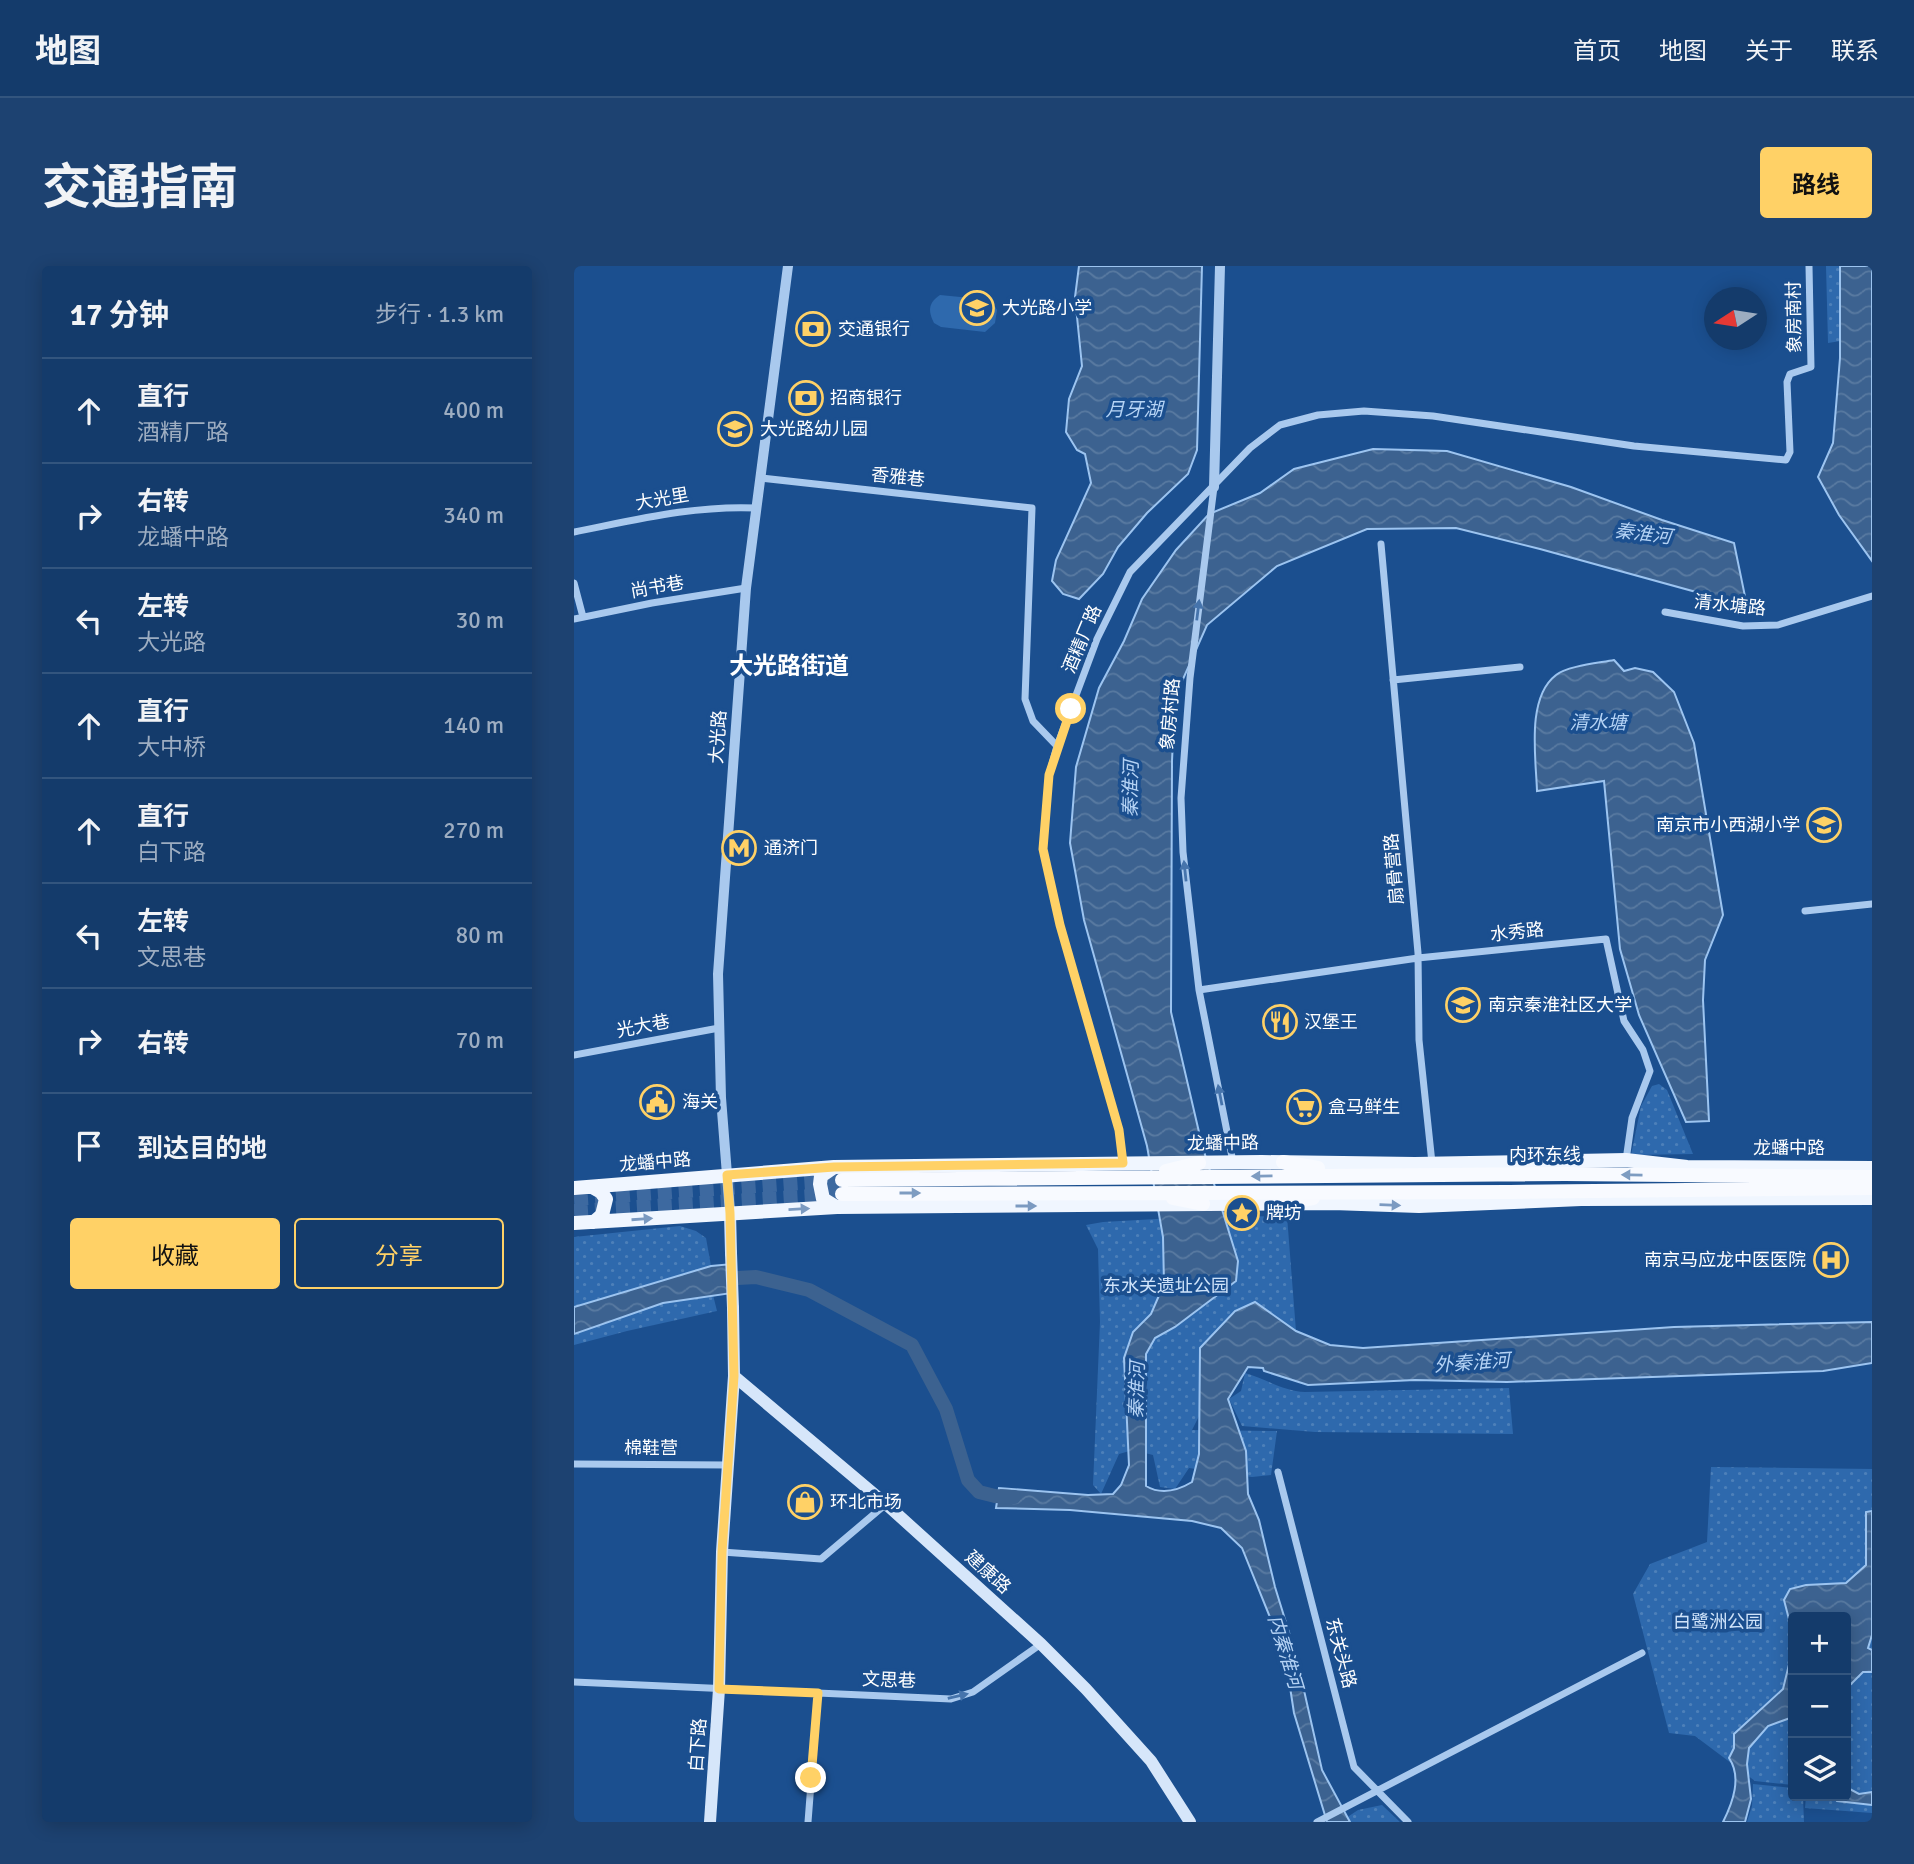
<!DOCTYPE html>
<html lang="zh">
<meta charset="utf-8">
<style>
body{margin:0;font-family:Signika,"Noto Sans SC",sans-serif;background:#1d4271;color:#f1f3f6}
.controls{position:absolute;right:21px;bottom:21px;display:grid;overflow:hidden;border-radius:7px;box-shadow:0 4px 18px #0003}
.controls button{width:63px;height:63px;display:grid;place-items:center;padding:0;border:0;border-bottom:2px solid #33557e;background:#143b6b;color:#f1f3f6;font:35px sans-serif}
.compass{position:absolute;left:1130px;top:21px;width:63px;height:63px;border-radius:50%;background:#143b6b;box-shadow:0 4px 18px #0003;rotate:258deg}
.stop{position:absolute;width:21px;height:21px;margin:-16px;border:5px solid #ffd166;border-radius:50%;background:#fff}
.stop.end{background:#ffd166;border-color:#fff;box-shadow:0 2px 7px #0008}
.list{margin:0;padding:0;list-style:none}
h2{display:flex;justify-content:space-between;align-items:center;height:91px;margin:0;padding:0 28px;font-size:30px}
h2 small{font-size:23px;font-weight:400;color:#9dadc1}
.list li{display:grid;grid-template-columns:46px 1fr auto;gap:21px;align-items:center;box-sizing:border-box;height:105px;padding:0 28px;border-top:2px solid #33557e}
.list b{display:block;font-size:26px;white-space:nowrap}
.list p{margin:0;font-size:23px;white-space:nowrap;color:#9dadc1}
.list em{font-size:23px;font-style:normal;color:#9dadc1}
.actions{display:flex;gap:14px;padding:21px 28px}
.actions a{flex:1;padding:16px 0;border:2px solid #ffd166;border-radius:7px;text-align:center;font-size:24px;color:#ffd166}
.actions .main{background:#ffd166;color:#111}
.icon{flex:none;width:38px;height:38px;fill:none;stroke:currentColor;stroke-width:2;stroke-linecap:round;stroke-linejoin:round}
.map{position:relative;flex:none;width:1298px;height:1556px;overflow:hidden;border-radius:7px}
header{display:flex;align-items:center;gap:42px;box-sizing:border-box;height:98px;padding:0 35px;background:#143b6b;border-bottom:2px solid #33557e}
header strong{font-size:33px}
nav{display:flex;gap:38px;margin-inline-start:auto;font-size:24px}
.intro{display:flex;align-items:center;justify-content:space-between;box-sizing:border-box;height:168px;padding:0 42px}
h1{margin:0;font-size:49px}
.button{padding:18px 32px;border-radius:7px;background:#ffd166;color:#111;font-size:24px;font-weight:700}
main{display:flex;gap:42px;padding:0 42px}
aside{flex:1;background:#143b6b;border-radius:7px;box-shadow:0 4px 18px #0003}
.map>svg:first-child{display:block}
.grass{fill:url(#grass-dots)}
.garden{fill:#2e69ad}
.water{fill:url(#water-waves);stroke:#9cc4f0;stroke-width:2}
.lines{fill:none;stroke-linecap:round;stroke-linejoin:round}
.river{stroke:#3c6290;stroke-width:14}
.trunk-tunnel{stroke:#3d69a0;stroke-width:14;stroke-dasharray:14 7;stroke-linecap:butt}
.minor{stroke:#a9c9ee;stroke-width:7}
.tertiary{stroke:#a9c9ee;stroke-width:10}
.secondary{stroke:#d6e6fa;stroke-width:12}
.primary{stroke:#f0f6ff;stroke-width:14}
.trunk{stroke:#f8faff;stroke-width:14}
.secondary-bridge{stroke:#d6e6fa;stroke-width:12}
.oneway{fill:#4674ac}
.oneway2{fill:#7e9cc1}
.oneway3{fill:#7b9ac1}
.route{stroke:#ffd166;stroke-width:9}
.labels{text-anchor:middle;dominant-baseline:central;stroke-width:7;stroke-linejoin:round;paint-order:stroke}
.poi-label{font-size:18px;fill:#fff;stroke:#1b4f8f;text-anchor:start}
.street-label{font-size:18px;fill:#fff;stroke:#1b4f8f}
.park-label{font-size:18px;fill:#cfe3fa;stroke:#1b4f8f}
.water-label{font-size:19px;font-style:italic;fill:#b5d3f5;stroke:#1b4f8f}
.district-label{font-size:24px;font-weight:bold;fill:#fff;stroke:#1b4f8f}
</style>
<header>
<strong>地图</strong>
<nav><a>首页</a><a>地图</a><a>关于</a><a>联系</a></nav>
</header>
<div class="intro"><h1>交通指南</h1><a class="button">路线</a></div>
<main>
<aside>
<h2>17 分钟<small>步行 · 1.3 km</small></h2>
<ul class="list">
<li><svg class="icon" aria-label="ahead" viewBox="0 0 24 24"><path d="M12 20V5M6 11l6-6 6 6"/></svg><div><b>直行</b><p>酒精厂路</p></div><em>400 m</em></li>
<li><svg class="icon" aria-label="right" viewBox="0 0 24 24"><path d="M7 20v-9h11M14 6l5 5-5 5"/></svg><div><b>右转</b><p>龙蟠中路</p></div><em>340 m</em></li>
<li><svg class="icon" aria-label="left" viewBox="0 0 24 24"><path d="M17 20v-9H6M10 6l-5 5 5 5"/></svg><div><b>左转</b><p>大光路</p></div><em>30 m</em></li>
<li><svg class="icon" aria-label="ahead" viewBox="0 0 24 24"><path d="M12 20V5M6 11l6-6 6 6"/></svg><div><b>直行</b><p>大中桥</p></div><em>140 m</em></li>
<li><svg class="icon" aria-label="ahead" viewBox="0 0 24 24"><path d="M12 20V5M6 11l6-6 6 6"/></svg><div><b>直行</b><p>白下路</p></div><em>270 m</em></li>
<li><svg class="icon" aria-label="left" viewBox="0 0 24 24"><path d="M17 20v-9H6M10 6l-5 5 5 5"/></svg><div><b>左转</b><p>文思巷</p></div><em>80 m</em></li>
<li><svg class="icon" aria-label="right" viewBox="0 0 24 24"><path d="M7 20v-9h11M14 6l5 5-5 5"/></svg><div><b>右转</b></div><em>70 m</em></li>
<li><svg class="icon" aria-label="arrive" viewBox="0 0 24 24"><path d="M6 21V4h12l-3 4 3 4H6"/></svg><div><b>到达目的地</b></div></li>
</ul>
<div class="actions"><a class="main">收藏</a><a>分享</a></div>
</aside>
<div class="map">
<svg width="1298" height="1556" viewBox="0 0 1298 1556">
<defs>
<pattern id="grass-dots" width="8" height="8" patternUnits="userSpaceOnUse" patternTransform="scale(1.75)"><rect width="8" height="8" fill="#2e69ad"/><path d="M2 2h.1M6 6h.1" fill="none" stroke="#4d80b9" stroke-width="1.8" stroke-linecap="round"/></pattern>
<pattern id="water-waves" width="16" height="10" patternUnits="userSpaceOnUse" patternTransform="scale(1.75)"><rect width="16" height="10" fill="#3c6290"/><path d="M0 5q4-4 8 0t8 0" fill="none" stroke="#597aa1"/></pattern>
</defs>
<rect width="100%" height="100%" fill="#1b4f8f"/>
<path class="grass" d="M1252,0H1298V70L1254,77Z
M1085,818L1093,824L1119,888L1057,889L1067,840L1078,820Z
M713,950L722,1065L682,1036L626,1082L625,1150L618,1164L703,1165L697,1209L678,1211L615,1202L601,1223L586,1221L579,1189L559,1184L545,1188L527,1228L519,1219L526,1056L524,983L512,959L529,956L618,951Z
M106,960L122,965L132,972L137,1000L0,1041V971Z
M139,1029L143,1045L53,1065L0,1079V1068L89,1037Z
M671,1107C692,1113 709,1125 731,1126L935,1122L939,1168L741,1166L668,1160L655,1133L667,1125Z
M1137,1201L1298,1203V1547L1231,1542L1232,1530H1272V1351H1219V1519L1181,1515L1121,1470L1095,1467L1059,1328L1076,1298L1133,1276Z
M1179,1518L1219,1522V1530H1229L1230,1556H1173L1178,1540Z
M808,1539L826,1556H766L784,1544Z"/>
<path class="garden" d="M366,29L417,34L423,44L421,57L411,66L367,61L360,57C354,45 354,37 366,29Z"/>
<path class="water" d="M505,0H628L623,184L614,208L573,247L544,281L529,308L505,333L489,328L478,315L482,294L517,217L511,188L503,184L492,166L495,133L508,100L501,31Z
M1266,0H1298V295L1265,249L1244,211L1259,177L1266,92Z
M799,183L873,185L997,221L1088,254L1160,277L1173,340L966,283L882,262L793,263L703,300L633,359L601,431L598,495L597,746L628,879L664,995L662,1015L601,1061L581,1072L572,1088V1220C587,1229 603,1225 618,1216L625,1188L626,1082L661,1045L681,1036L722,1065L756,1079L789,1082L1100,1061L1298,1056V1097L1249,1105L933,1116L841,1114L734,1119L690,1105L689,1102L674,1101L654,1133L672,1185L674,1228L685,1254L701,1321L722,1389L748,1504L776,1556H753L720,1447L714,1408L706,1376L668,1282L647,1262L618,1255L496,1244L422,1242L425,1222L514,1229L539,1228L547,1219L555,1199L550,1092L559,1066L577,1048L590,1018L589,971L573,880L510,654L496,577L502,501L525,422L550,375L568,333L602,284L635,248L686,227L720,203Z
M1040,394L1050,405L1061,402L1079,406L1100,426L1120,477L1149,649L1131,694L1129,734L1135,855L1112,856L1065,749L1046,683L1030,515L963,525C962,492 952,432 982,409C993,400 1025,397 1040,394Z
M158,998V1027L89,1037L0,1068V1041L137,1000Z
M1298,1245V1369L1294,1382L1298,1384V1406H1289L1274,1421L1272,1430V1351H1219V1369L1210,1334L1216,1323L1232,1319L1272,1317L1292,1299V1246Z
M1219,1382V1451L1194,1460L1175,1482L1173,1498L1177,1533L1171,1556H1149C1159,1536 1168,1511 1155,1492L1160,1482V1468L1209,1423Z
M1272,1521L1285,1528L1298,1526V1539L1263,1535L1259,1530H1272Z"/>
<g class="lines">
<path class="river" d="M145,1013L182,1011L235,1024L338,1079L372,1143L394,1214L405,1226L421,1230L440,1231"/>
<path class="trunk-tunnel" d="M0,933L268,914
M0,945L268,928"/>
<path class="minor" d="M187,212L458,242L451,433L459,455L483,480
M640,221L616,412L607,532L609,586L625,724L659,896
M0,266C61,254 120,239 183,242
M807,278L844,687L845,774L858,897
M0,317L9,351
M1091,346L1169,360L1204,359L1298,330
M0,353L78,337L172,322
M819,414L946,401
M1231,645L1298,638
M625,724L844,692L1032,673L1050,755L1069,784L1076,805L1058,852L1052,894
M0,789L145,762
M549,897L545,864L486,659L469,583L475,509L483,480L523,373L556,306L676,182L706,159L744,149L790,145L859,150L1060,180L1212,194L1216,186L1213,116L1216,108L1237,101L1235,0
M0,1198L154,1199
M704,1206L780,1501L834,1556
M148,1286L247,1293L312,1238
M0,1416L377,1433L399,1426L467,1378
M234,1556L244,1427
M743,1556L1068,1387"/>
<path class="tertiary" d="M640,221L646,0
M156,947L147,832L144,708L172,322L214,0"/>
<path class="secondary" d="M156,947L157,987
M160,1110L312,1238L467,1378L512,1423L577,1495L616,1556
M136,1556L145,1423L148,1286L160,1110L159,1042"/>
<path class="primary" d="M260,901L247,910L246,918L249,933L262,941
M18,921L27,926L32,933L28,949L20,956
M0,922L260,901L688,896L841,898L1052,894L1113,901L1298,902
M0,957L263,941L759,937L845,940L1007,933L1298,932"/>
<path class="trunk" d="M709,896L744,902
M592,905L625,897
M268,914L991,908L1298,911
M268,928L936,926L1298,922
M599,932L629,938
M709,937L739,932"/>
<path class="secondary-bridge" d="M157,987L159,1042"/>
</g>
<defs><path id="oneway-solid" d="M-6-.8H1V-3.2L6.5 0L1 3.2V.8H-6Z" transform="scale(1.75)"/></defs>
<g class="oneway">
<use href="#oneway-solid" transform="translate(624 344) rotate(-83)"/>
<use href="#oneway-solid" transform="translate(611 605) rotate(-96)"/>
<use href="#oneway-solid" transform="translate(646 829) rotate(-101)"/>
<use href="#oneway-solid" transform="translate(384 1430) rotate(-13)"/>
</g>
<g class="oneway2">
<use href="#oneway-solid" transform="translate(1058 909) rotate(-179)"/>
<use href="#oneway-solid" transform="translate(688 910) rotate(179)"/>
<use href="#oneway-solid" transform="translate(336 927)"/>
</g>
<g class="oneway3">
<use href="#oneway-solid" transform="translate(816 939) rotate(2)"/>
<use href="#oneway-solid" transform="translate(452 940)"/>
<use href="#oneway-solid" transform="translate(225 943) rotate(-3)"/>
<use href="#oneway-solid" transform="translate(68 953) rotate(-4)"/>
</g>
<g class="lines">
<path class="route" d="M237,1512L244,1427L145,1423L148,1286L160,1110L156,947L153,909L260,901L549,897L545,864L486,659L469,583L475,509L497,443"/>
</g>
<defs>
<g id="school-ring" transform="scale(1.75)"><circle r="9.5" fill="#1b4f8f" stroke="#ffd166" stroke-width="1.5"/><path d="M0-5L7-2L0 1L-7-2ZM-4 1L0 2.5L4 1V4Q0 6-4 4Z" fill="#ffd166"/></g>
<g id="bank-ring" transform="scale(1.75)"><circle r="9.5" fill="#1b4f8f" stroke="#ffd166" stroke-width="1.5"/><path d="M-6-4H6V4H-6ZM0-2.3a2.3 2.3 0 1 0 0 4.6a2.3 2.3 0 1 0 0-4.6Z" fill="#ffd166"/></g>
<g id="metro-ring" transform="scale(1.75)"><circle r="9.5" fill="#1b4f8f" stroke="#ffd166" stroke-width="1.5"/><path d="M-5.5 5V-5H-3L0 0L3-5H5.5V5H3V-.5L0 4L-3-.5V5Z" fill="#ffd166"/></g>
<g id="university-ring" transform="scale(1.75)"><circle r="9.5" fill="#1b4f8f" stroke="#ffd166" stroke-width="1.5"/><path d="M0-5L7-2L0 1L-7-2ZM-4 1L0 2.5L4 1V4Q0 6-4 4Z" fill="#ffd166"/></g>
<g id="restaurant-ring" transform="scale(1.75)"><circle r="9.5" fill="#1b4f8f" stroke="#ffd166" stroke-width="1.5"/><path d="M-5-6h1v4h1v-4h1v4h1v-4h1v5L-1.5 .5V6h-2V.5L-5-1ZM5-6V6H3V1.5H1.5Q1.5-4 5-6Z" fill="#ffd166"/></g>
<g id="civic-ring" transform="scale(1.75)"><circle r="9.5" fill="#1b4f8f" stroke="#ffd166" stroke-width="1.5"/><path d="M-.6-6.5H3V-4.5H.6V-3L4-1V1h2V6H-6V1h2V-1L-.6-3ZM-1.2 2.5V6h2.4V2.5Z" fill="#ffd166"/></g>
<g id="supermarket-ring" transform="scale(1.75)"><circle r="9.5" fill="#1b4f8f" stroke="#ffd166" stroke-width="1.5"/><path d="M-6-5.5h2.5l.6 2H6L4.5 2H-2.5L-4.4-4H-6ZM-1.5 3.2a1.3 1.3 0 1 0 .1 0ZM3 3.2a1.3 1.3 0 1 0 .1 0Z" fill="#ffd166"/></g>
<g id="sight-ring" transform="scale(1.75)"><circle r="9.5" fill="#1b4f8f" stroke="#ffd166" stroke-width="1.5"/><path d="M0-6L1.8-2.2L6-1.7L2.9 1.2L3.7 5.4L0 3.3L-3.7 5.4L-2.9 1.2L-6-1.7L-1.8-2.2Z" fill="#ffd166"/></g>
<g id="hospital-ring" transform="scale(1.75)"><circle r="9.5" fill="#1b4f8f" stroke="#ffd166" stroke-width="1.5"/><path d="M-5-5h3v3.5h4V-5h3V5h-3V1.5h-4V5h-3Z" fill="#ffd166"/></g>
<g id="shop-ring" transform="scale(1.75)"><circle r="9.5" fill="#1b4f8f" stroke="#ffd166" stroke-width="1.5"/><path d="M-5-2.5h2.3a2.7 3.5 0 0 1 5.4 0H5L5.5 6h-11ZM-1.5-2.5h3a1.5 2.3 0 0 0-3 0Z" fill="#ffd166"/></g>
</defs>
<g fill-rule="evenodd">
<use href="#school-ring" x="403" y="42"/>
<use href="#bank-ring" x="239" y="63"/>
<use href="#bank-ring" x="232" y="132"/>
<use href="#school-ring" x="161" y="163"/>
<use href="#school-ring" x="1250" y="559"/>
<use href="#metro-ring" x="165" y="582"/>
<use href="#university-ring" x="889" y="739"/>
<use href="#restaurant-ring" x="706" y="756"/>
<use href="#civic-ring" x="83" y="836"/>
<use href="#supermarket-ring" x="730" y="841"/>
<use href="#sight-ring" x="668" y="947"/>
<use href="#hospital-ring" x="1257" y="994"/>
<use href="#shop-ring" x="231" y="1236"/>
</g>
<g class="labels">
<g class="poi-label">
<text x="428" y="42">大光路小学</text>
<text x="264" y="63">交通银行</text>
<text x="256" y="132">招商银行</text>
<text x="186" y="163">大光路幼儿园</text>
<text x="1226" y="559" text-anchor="end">南京市小西湖小学</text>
<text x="190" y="582">通济门</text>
<text x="914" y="739">南京秦淮社区大学</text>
<text x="730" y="756">汉堡王</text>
<text x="108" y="836">海关</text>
<text x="754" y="841">盒马鲜生</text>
<text x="692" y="947">牌坊</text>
<text x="1232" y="994" text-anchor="end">南京马应龙中医医院</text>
<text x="256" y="1236">环北市场</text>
</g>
<g class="street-label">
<text transform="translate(1220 51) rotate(-91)">象房南村</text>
<text transform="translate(324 211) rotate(6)">香雅巷</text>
<text transform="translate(88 233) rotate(-10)">大光里</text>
<text transform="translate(83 321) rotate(-10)">尚书巷</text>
<text transform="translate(1156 339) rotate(6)">清水塘路</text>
<text transform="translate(508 373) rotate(-67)">酒精厂路</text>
<text transform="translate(596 448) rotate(-85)">象房村路</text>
<text transform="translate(144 471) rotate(-86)">大光路</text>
<text transform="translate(820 603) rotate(-95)">扇骨营路</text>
<text transform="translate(943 666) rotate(-6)">水秀路</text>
<text transform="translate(69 760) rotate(-11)">光大巷</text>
<text transform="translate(649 877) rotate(-1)">龙蟠中路</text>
<text x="1215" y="882">龙蟠中路</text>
<text x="971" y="889">内环东线</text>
<text transform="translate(81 896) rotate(-5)">龙蟠中路</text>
<text x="77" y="1182">棉鞋营</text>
<text transform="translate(414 1306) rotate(42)">建康路</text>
<text transform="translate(767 1387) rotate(75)">东关头路</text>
<text transform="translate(315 1414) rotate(2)">文思巷</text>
<text transform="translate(124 1479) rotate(-86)">白下路</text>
</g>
<g class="park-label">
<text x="592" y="1020">东水关遗址公园</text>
<text x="1144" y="1356">白鹭洲公园</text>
</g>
<g class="water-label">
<text x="560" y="144">月牙湖</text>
<text transform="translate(1069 268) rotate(7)">秦淮河</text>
<text x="1024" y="457">清水塘</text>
<text transform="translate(557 523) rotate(-89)">秦淮河</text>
<text transform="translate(898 1097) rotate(-4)">外秦淮河</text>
<text transform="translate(563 1124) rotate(-88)">秦淮河</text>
<text transform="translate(711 1386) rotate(73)">内秦淮河</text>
</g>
<g class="district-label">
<text x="215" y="400">大光路街道</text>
</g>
</g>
</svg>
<div class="controls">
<button>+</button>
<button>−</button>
<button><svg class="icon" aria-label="layers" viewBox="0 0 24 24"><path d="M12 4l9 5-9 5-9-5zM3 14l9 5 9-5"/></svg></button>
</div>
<svg class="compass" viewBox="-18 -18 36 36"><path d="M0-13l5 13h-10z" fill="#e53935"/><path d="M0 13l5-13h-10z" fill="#9dadc1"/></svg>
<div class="stop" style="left:497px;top:443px"></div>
<div class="stop end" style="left:237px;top:1512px"></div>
</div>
</main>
